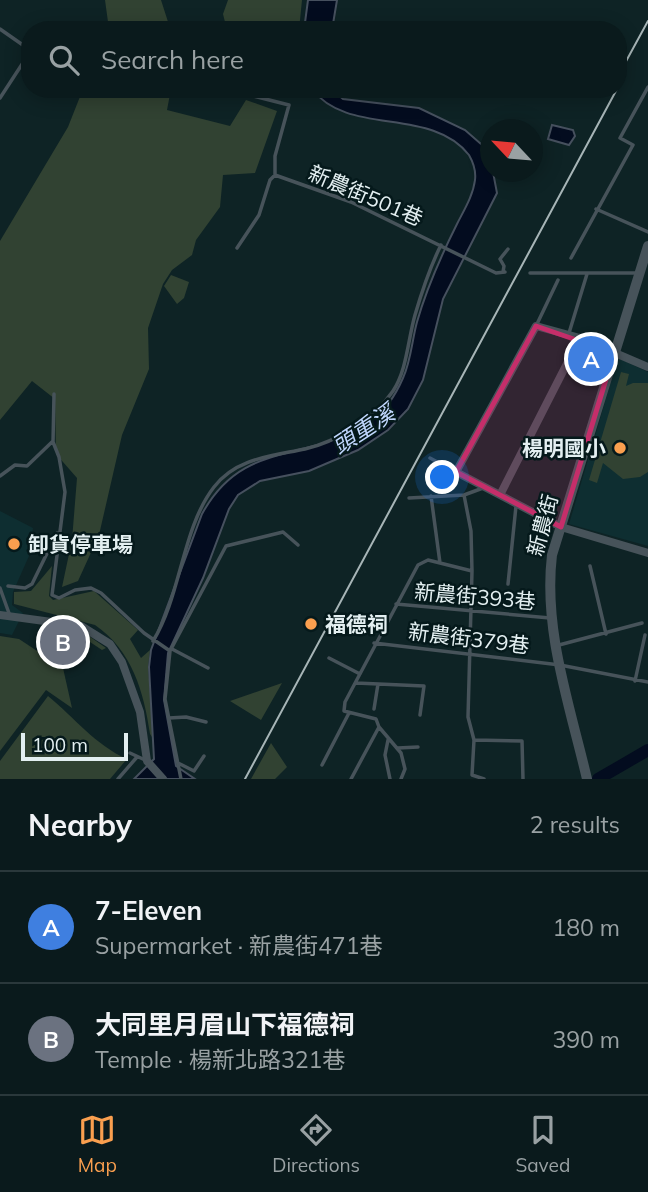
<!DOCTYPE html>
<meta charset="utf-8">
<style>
body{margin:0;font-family:Mulish,"Noto Sans TC",sans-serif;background:#182729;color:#f1f3f6}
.compass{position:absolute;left:480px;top:119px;width:63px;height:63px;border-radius:50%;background:#0a1a1c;box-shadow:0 4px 18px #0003;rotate:296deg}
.scale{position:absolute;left:21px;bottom:18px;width:107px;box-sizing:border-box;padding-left:7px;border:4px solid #e3eff1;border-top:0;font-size:19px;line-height:24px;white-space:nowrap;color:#e3eff1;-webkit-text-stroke:5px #05191b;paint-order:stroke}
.you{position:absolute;left:443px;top:478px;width:24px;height:24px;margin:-18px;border:5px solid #fff;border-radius:50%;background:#1a73e8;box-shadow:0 0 0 10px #1a73e833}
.badge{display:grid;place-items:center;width:46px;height:46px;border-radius:50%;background:#fa9f4f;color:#fff;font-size:23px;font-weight:700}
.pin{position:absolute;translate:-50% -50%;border:4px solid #fff;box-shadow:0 2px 7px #0006}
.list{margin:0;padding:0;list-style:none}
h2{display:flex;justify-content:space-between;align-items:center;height:91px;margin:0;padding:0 28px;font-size:30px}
h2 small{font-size:23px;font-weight:400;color:#99a1a3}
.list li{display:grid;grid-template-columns:46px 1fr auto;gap:21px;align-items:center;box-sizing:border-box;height:112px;padding:0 28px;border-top:2px solid #2a383b}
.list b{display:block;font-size:26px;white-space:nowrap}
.list p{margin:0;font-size:23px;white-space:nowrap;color:#99a1a3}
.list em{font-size:23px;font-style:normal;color:#99a1a3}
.icon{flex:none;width:38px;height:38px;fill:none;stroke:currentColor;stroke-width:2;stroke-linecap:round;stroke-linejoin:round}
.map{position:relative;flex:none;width:648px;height:779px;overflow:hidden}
.search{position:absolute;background:#0a1a1c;box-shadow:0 4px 18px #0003;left:21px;right:21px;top:21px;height:77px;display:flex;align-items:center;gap:18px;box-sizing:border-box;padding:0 24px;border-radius:28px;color:#99a1a3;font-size:26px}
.sheet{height:315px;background:#0a1a1c}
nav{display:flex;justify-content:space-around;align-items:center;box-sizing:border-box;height:98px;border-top:2px solid #2a383b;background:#0a1a1c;font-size:19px;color:#99a1a3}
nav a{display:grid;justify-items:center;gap:4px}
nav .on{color:#fa9f4f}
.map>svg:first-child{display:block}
.built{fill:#0e2e31}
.green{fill:#314232}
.water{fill:#030c1f;stroke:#46505e;stroke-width:2}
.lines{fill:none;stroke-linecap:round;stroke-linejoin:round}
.river{stroke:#030c1f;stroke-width:12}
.path{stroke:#5f7173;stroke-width:2;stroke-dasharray:5 3.5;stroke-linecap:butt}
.service{stroke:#47535a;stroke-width:3.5}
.minor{stroke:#47535a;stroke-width:8}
.tertiary{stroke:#47535a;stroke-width:10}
.rail{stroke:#a7b5b7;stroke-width:2}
.marked{fill:#c52e6a;fill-opacity:0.2;stroke:#c52e6a;stroke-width:5;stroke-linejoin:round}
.poi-dot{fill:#fa9f4f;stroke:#05191b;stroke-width:2.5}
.labels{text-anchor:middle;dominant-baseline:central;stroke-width:5;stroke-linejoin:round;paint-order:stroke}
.street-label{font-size:21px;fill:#e3eff1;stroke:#05191b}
.poi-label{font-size:21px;font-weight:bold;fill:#e3eff1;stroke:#05191b;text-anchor:start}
.water-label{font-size:23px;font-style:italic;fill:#c1d7fe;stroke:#05191b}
</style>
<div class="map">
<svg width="648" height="779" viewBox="0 0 648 779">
<rect width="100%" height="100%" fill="#0e2325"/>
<path class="built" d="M618,358L648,372V546L569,524Z
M0,511L33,528L29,556L13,592L12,605L23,613L12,635L0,633Z"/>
<path class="green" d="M105,0H161L170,28L174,30H105L108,22Z
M228,0H302L299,30H227L223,14Z
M83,89H171L167,110L230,126L246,100L277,111L255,173L223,175L220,207L196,240L192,255L172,270L163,284L148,328L149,369L122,435L99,535L78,581L62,587L72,540L77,478L56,454L55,399L32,381L0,420V241L68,127Z
M171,275L189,282L184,298L177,304L164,286Z
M621,372L629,374L626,386L633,383H648V472L640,477L623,479L603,463L597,483L589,480Z
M52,566L49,596L53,600L94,591L138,630L130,639L141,658L150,650L148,667L154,740L150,734C144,692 132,650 95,625L14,604V592L31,591Z
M61,627L86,634L106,648L102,650L84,638L75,641L59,635Z
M0,636L19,639L63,668L72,708L46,690L0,751Z
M282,683L261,720L230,701Z
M48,696C75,718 95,745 127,759L110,779H0V761Z
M271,743L287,767L275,779H251Z"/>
<path class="water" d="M308,0H337L332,30H304Z
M312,89H332L343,99L419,108L465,130L489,151L497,193L443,299L423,380L408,409L388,430L358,450L309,471L260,481L238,495L229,509L203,578L168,653L164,700L176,766L195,779H134L154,759L149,667L151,650L202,514C244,437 308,465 372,420C386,410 396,394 403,378C411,361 412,340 417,322C427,287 441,256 457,224C464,210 473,196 475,180C476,172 473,162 469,155C431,106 348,137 312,89Z
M552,125L573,130L575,136L569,145L548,139Z"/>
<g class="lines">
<path class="river" d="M598,779L648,750"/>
<path class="path" d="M48,639C61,635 70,643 82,640"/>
<path class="service" d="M0,29L30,50
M204,30L205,25
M193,89L206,96H236L238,92L289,105L275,156V175
M0,98L30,52
M596,209L648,232
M237,248L259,215L270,180L275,175L351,202L496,273L505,272
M571,258L633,145L620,138L648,87
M503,272L504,266L500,259L508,249
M530,273H637
M537,324L558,280
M569,333L587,274
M54,394L53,442L59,457L65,492L52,595L59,598L75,590L91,588L101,593L144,633L170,651
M430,458L454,471
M0,476L15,465L27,466L53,441
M464,495L471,531L472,571L468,717L474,740L472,775L484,779
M431,496L440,563
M409,498L464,495L483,488
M590,566L606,634
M508,584L516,506
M8,586L25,588L32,584L57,533
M0,588L10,616
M396,604L550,618
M153,641C181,596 182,528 214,487C236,458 272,456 305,449C336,442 375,418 393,391C407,370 408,339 415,315C422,291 430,267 441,245
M374,643L560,665L648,682
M559,645L642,623
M172,649L208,668
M329,658L360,674
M635,681L645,635
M356,683L424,686L420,715
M374,709L378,684
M169,718L186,717L206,722
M388,740L385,755L390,779
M474,740L522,741L523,779
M398,748L418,747
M130,753L145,760
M178,763L194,771L204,756
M322,765L349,713
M118,779L137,757
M181,779L165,699L170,651L226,546L283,532L298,545
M351,779L379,727
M401,779L405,769L401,753L379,727L376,719L344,711L345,702L418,565L428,560L472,571"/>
<path class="minor" d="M648,367L580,338L536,326L456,472L561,527L648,553
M500,495L580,338
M0,615L81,626L110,644L122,662L140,712L147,761L163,779"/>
<path class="tertiary" d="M587,779C570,706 543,630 552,555L648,246"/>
<path class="rail" d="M618,76L648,21
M245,779L617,89"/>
</g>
<path class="marked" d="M536,326L614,353L561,527L456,472Z"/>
<g class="poi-dot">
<circle cx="620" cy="448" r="7"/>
<circle cx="14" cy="544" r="7"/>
<circle cx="311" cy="624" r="7"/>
</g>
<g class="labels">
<g class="street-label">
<text transform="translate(366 195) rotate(23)">新農街501巷</text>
<text transform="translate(542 525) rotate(-75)">新農街</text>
<text transform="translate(475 596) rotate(5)">新農街393巷</text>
<text transform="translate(469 638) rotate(7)">新農街379巷</text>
</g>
<g class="poi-label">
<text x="606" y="448" text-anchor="end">楊明國小</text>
<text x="28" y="544">卸貨停車場</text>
<text x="325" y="624">福德祠</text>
</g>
<g class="water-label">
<text transform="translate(363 429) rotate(-33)">頭重溪</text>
</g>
</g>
</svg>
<svg class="compass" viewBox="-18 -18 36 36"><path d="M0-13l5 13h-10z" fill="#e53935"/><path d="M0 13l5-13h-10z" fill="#99a1a3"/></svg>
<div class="scale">100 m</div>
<div class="you"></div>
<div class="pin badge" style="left:591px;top:359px;background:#3f7fe0">A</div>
<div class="pin badge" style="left:63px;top:642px;background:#6b7280">B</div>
<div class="search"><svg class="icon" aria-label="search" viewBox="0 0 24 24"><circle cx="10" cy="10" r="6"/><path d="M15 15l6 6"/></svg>Search here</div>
</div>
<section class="sheet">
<h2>Nearby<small>2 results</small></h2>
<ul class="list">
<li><span class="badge" style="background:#3f7fe0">A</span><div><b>7-Eleven</b><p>Supermarket · 新農街471巷</p></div><em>180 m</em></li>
<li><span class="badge" style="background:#6b7280">B</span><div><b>大同里月眉山下福德祠</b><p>Temple · 楊新北路321巷</p></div><em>390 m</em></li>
</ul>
</section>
<nav>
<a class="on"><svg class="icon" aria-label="map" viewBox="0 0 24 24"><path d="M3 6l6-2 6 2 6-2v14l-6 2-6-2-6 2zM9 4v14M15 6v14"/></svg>Map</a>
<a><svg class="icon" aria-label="directions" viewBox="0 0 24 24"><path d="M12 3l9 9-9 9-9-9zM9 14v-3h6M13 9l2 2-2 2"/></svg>Directions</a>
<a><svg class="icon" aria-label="saved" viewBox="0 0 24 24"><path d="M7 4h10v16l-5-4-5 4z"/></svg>Saved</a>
</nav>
